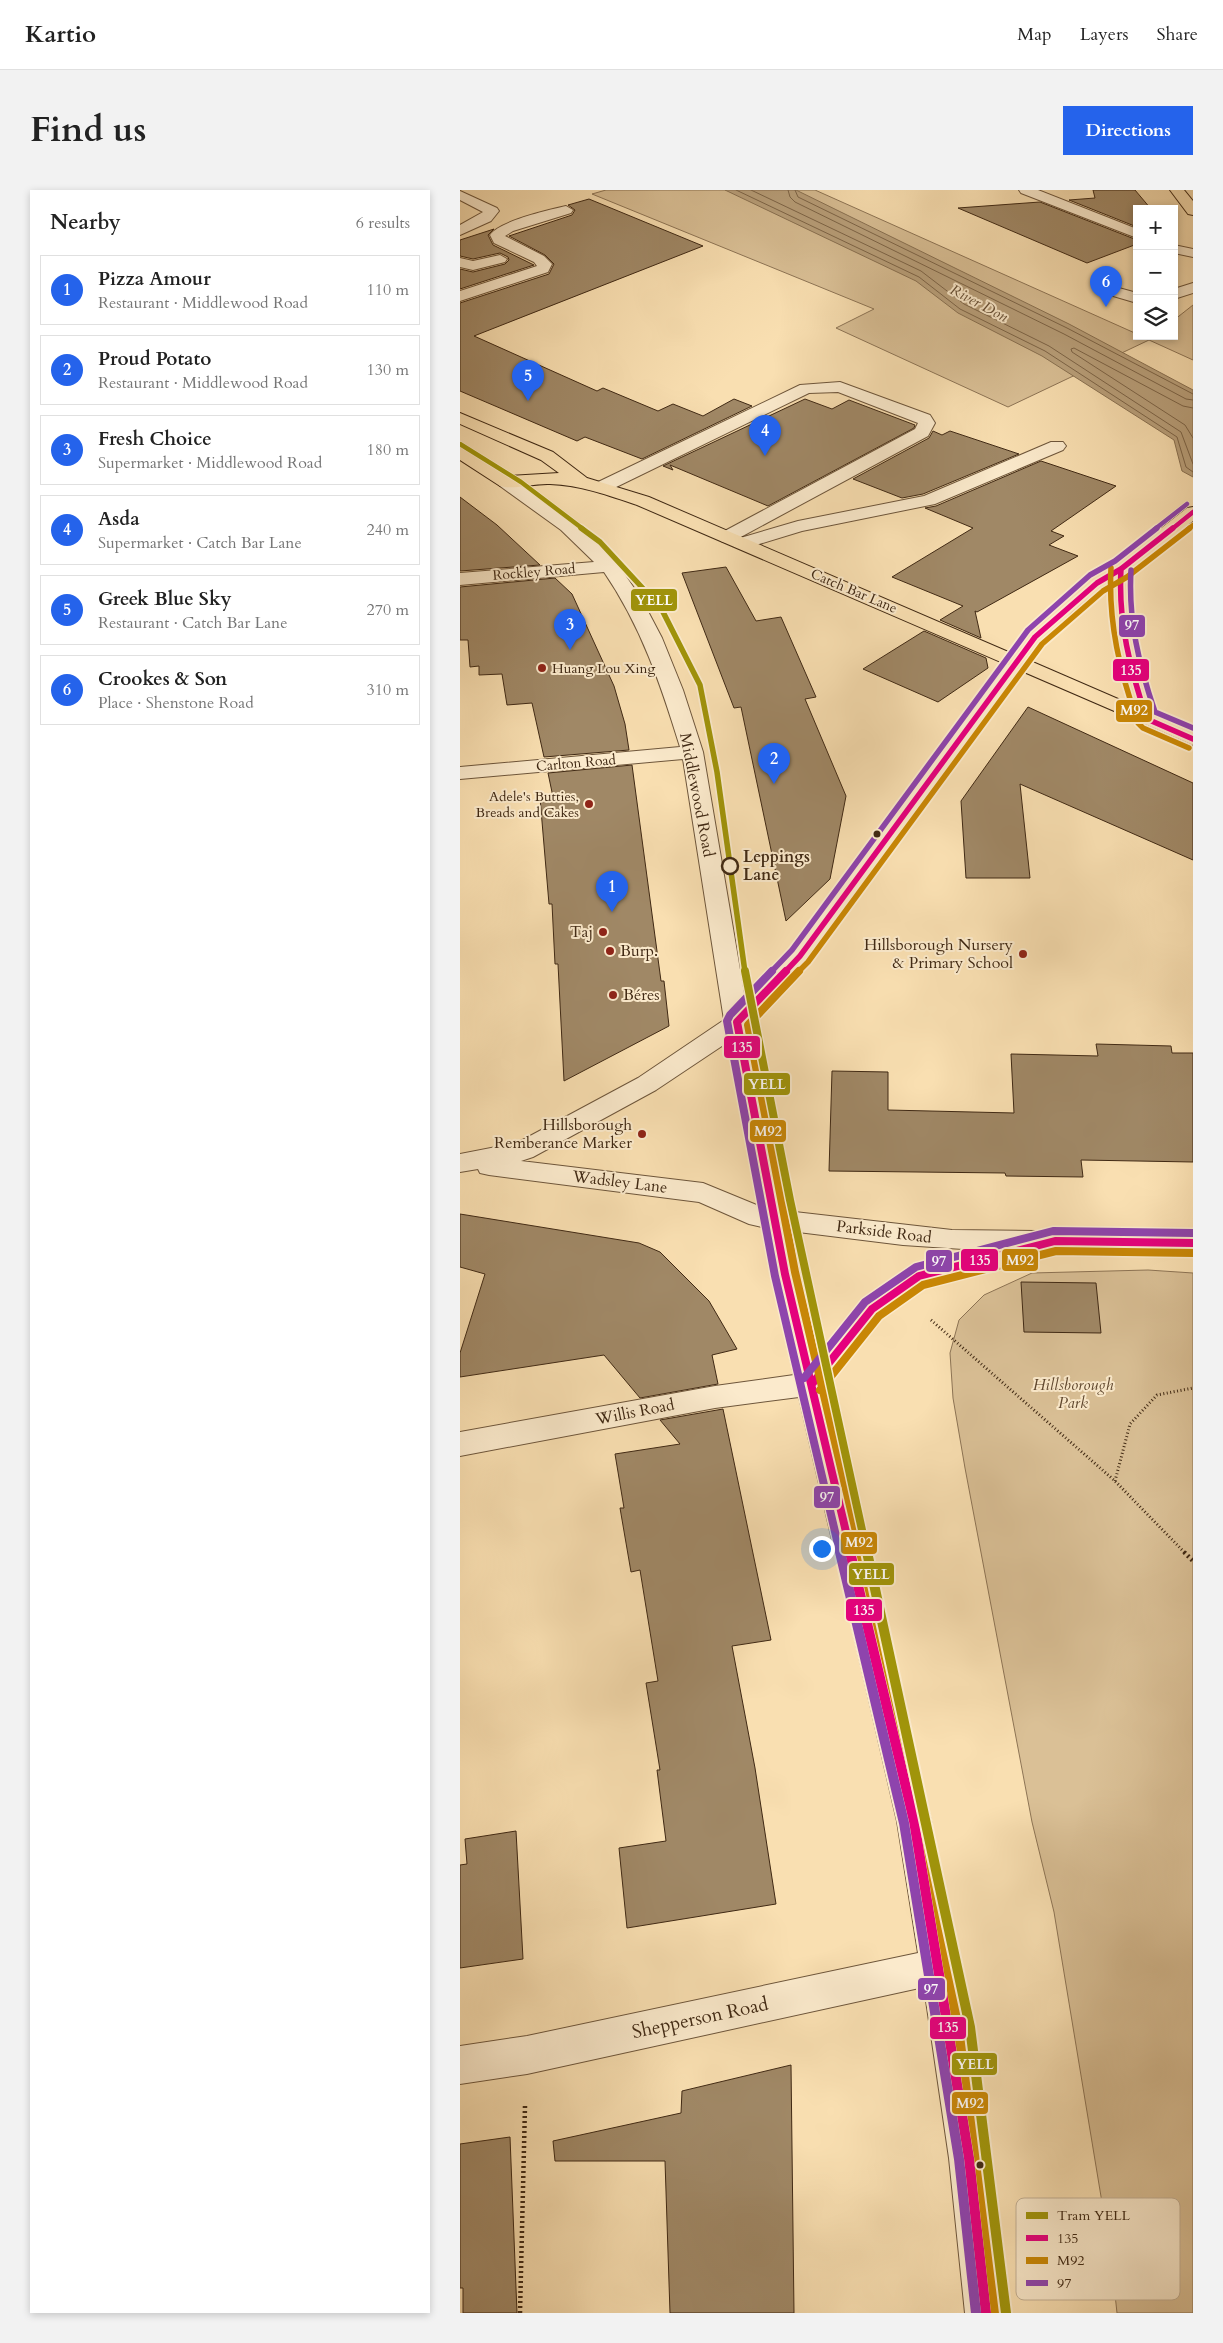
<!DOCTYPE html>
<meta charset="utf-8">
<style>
body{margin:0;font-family:Cardo,serif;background:#f2f2f2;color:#222}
.controls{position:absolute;right:15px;top:15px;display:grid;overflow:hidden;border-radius:0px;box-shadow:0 2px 8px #0003}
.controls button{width:45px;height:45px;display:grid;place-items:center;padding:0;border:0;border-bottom:1px solid #e0e0e0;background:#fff;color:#222;font:25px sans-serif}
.you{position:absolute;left:361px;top:1358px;width:18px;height:18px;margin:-12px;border:4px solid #fff;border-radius:50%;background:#1a73e8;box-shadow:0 0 0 8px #1a73e833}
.badge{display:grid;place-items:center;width:32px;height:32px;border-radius:50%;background:#2563eb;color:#fff;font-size:16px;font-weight:700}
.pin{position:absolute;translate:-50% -41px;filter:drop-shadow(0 1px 2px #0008)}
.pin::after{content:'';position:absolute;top:26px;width:18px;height:15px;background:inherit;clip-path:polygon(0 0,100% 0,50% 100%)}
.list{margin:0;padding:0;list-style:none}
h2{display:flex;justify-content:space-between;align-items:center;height:65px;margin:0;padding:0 20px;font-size:21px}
h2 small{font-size:16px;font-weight:400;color:#767676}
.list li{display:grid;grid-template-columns:32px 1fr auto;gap:15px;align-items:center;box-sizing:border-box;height:70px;margin:0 10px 10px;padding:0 10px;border:1px solid #e0e0e0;border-radius:0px}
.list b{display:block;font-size:19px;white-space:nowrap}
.list p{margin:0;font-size:16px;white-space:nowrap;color:#767676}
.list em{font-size:16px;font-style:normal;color:#767676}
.icon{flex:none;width:28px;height:28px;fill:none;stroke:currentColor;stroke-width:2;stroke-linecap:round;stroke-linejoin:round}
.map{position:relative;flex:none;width:733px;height:2123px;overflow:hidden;border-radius:0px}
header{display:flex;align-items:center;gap:30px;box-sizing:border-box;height:70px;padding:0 25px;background:#fff;border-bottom:1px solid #e0e0e0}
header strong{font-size:24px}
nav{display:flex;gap:28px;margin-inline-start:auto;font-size:18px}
.intro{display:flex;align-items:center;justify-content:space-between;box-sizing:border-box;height:120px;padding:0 30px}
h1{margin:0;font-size:35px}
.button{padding:12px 22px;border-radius:0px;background:#2563eb;color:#fff;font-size:18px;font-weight:700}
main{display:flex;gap:30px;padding:0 30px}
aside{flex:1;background:#fff;border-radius:0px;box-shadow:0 2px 8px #0003}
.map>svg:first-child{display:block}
.green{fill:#dac096;stroke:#8d7455}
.water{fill:#baa17c;stroke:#897152}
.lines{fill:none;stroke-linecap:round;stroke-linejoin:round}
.shore{stroke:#7d6548;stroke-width:1}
.building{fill:#a08866;stroke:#402914}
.minor-casing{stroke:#6e563b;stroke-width:2}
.major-casing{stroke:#402914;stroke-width:2}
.path-far1{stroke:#402914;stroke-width:3;stroke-dasharray:1 2.5;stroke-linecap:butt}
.path{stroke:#402914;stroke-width:4.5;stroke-dasharray:2 3;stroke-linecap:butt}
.minor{fill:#fbeacc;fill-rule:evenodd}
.major{fill:#f9dfb1;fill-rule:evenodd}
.bus-1-far3-casing{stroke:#fbeacc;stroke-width:6}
.bus-1-far2-casing{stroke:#fbeacc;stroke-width:9}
.bus-1-far1-casing{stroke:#fbeacc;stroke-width:11}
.bus-1-casing{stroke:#fbeacc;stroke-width:14}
.bus-2-far3-casing{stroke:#fbeacc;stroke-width:6}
.bus-2-far2-casing{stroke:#fbeacc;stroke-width:9}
.bus-2-far1-casing{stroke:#fbeacc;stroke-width:11}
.bus-2-casing{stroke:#fbeacc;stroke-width:14}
.bus-3-far3-casing{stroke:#fbeacc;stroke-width:6}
.bus-3-far2-casing{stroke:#fbeacc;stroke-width:9}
.bus-3-far1-casing{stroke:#fbeacc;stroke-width:11}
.bus-3-casing{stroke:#fbeacc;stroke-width:14}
.bus-1-far3{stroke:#e5007d;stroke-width:4.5}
.bus-1-far2{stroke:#e5007d;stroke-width:5.5}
.bus-1-far1{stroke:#e5007d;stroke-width:8}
.bus-1{stroke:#e5007d;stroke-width:10}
.bus-2-far3{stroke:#c98705;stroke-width:4.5}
.bus-2-far2{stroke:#c98705;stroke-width:5.5}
.bus-2-far1{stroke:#c98705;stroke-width:8}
.bus-2{stroke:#c98705;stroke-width:10}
.bus-3-far3{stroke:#8e44ad;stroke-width:4.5}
.bus-3-far2{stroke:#8e44ad;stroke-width:5.5}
.bus-3-far1{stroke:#8e44ad;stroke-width:8}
.bus-3{stroke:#8e44ad;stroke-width:10}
.tram-1-far3-casing{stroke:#fbeacc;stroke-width:6}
.tram-1-far2-casing{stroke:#fbeacc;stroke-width:9}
.tram-1-far1-casing{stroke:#fbeacc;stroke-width:11}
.tram-1-casing{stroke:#fbeacc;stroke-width:14}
.tram-1-far3{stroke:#a0940a;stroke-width:4.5}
.tram-1-far2{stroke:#a0940a;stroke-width:5.5}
.tram-1-far1{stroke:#a0940a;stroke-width:8}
.tram-1{stroke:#a0940a;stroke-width:10}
.poi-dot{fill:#8f2418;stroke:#fbeacc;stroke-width:2}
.bus-dot{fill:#402914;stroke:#fbeacc;stroke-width:2}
.stop-dot{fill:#fbeacc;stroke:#402914;stroke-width:2.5}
.labels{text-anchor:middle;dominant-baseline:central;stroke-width:4;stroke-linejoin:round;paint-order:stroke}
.far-street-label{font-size:14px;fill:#402914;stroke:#fbeacc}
.far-poi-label{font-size:14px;fill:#402914;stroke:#fbeacc;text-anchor:start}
.far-water-label{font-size:15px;font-style:italic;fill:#654d33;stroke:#fbeacc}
.street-label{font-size:16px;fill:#402914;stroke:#fbeacc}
.stop-label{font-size:16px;font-weight:bold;fill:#402914;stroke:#fbeacc;text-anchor:start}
.poi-label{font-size:16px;fill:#402914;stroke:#fbeacc;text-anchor:end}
.park-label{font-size:16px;font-style:italic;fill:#5f472e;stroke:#fbeacc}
.near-street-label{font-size:19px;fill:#402914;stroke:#fbeacc}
.key{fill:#fbeacc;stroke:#c3b095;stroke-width:1}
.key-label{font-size:14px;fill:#402914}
.line-badge{stroke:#fbeacc;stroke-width:2}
.badge-label{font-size:14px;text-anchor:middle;font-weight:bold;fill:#fff}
</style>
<header>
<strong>Kartio</strong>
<nav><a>Map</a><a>Layers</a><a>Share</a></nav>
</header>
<div class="intro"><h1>Find us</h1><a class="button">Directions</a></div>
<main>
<aside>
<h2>Nearby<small>6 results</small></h2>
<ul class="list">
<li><span class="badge">1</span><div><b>Pizza Amour</b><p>Restaurant · Middlewood Road</p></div><em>110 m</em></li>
<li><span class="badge">2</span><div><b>Proud Potato</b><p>Restaurant · Middlewood Road</p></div><em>130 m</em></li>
<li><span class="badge">3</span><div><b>Fresh Choice</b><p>Supermarket · Middlewood Road</p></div><em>180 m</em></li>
<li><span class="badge">4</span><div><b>Asda</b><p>Supermarket · Catch Bar Lane</p></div><em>240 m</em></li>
<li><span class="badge">5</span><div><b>Greek Blue Sky</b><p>Restaurant · Catch Bar Lane</p></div><em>270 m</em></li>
<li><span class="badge">6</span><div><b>Crookes &amp; Son</b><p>Place · Shenstone Road</p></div><em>310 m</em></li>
</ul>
</aside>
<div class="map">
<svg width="733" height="2123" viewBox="0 0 733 2123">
<rect width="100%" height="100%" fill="#f9dfb1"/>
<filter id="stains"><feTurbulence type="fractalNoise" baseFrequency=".004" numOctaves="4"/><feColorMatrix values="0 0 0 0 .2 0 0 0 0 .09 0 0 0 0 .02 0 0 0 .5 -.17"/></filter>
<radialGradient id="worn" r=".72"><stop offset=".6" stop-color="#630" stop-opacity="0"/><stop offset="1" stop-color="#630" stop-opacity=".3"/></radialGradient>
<path class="green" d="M146,0H355L677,144V146L689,149L693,146H714V130L733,115V170L689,150L548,217L376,138L414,119L132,4Z
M688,1080L733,1083V2123H657L651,2067L594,1722L572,1632L505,1278L493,1208L490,1163L499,1130L524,1105L572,1083Z"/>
<path class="water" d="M265,0H336L609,134L733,200V287L722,281L714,250L582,166L498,123L456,91Z"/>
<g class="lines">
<path class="shore" d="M276,0L459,87L500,119L585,161L717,247L726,277L733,282
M291,0L461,81L504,114L589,156L721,242L733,274
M328,0L330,7L335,12L604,144L726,209L733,210
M335,0L338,7L607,138L733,204
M733,218L723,216L614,158L611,159L612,162L725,235L733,248"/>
</g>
<path class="building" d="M633,0H675L691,19H677V37L609,10L635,8Z
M129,9L243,56L14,146L137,201L143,198L198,221L213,214L243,226L274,209L292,216L182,269L125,247L117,251L0,201V113L89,84L94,74L85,65L49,46L112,25L115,20L108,15Z
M580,12L677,50V54L627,73L498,18Z
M34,39L28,45L33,55L74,75L0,99V79L13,82L45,74L49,70L48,67L40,63L13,69L0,66V50Z
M345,209L372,219L389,210L455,235L454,238L308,316L210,275L213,280L203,276Z
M473,241L482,245L490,241L559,264L463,304L442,308L393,289L469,248Z
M581,271L656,296L591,341L604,346L589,355L618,366L517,422L515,421L521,448L480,430L503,416L432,387L513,338L465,318L476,316Z
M0,307L37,335L80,375L0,381Z
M266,377L296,431L321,427L356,507L345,509L386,606L370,689L326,731L281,517L274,518L222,383Z
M95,388L112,404L154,496L165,534L169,560L84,567L72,513L47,515L42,484L19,485V476L10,477L8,450H0V397Z
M464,441L526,468L528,478L478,512L403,479Z
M568,517L733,593V670L560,594L570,688H506L501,611Z
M172,575L201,791H204L209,836L104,891L98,774H95L92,714H89L80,608L93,607L88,583Z
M636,854L711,856L712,863H733V972L621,970L623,987L546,986L545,983L369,981L372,881L428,882V920L554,923L551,864L638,866Z
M0,1024L179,1053L200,1062L249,1111L277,1159L252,1165L258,1194L180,1208L144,1165L0,1187V1163L25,1084L0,1077Z
M561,1092L636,1093L641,1143L564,1142Z
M263,1219L311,1450L272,1456L295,1578L316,1714L167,1738L159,1658L206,1651L197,1580H200L186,1493L198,1491L180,1380L171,1382L160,1318H164L155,1264L220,1254L200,1230Z
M56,1641L63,1769L0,1778V1675L7,1674L5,1649Z
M331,1875L334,2123H210L205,1971H95L93,1951L221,1923L222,1901Z
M50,1947L57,2123H3V2098H0V1954Z"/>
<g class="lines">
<g class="minor-casing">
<path id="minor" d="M559,0H578L677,39V48L561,3Z
M0,1L37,18L39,21L31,31L0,45V35L23,22L0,10Z
M106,16L113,20L111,23L53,41L45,46L84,66L92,74L88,82L0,111V101L77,76L74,72L34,53L30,45C40,31 88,20 106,16Z
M714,55L733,59V67L714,63Z
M40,65L47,69L45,72L13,80L0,77V68L13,71Z
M733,93V103L714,109V99Z
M648,95L677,103V113L643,103L640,100L643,97Z
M380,192L470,225L475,233L468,246L277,349L338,331L464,306L591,252H603L606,256L603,260L475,314L342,341L283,359L276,357L274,353L276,349L267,353L261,351L258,347L261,343L455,239L458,233L378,202L349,203L148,301H136L133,297L136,293L340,195Z
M46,287L52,288L113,332L156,372L181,408L202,448L223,500L243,562L285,809L332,761L550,468L557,466L564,468L567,472L348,771L290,833L326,1021L492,1040L733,1043V1063L571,1061L568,1067L468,1094L422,1126L366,1197L471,1631L529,1968L547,2123H505L489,1968L464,1797L67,1884L0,1894V1856L67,1846L458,1763L437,1631L339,1207L255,1218L0,1266V1242L255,1196L334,1185L302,1037L289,1034L239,1012L29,985L20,983L18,979L0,982V964L57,953L178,888L264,830L223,569L0,589V577L220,557C201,495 181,436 144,382L0,395V383L134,372L101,340L40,296L37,292L40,288ZM268,852L299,1016L243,993L61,971L73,967L196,900ZM330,1041L443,1055L518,1060L449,1079L402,1112L359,1165Z"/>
</g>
<g class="major-casing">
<path id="major" d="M710,0H724L733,11V25L728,24Z
M0,223L93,262L127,288L189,307L553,464L568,443L601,413L630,389L654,375L727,318L733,317V331L670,381C666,432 679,478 696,525L733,541V555L177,315C148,305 120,295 90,294C74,293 55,300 40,296L0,270V257L6,258L49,286L99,283L81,270L0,234ZM650,393L652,443L672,515L568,470C588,443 621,411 650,393Z"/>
</g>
<path class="path-far1" d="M471,1130L655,1291L725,1363
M655,1291L670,1234L697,1205L733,1198"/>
<path class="path" d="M724,1362L733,1371
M60,2123L65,1916"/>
<use href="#minor" class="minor"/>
<use href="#major" class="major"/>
<g class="bus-1-far3-casing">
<path id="bus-1-far3" d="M712,339L733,322"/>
</g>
<g class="bus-1-far2-casing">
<path id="bus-1-far2" d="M661,379C658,432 670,479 687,529L733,549
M325,782L340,766L575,447L637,393L661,379L713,338"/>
</g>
<g class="bus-1-far1-casing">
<path id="bus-1-far1" d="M326,781L277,832L325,1084L391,1363
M352,1194L412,1119L459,1086L595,1051L733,1053"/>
</g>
<g class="bus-1-casing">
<path id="bus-1" d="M390,1362L454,1631L509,1968L526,2123"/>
</g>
<g class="bus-2-far3-casing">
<path id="bus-2-far3" d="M728,339L733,335"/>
</g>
<g class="bus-2-far2-casing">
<path id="bus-2-far2" d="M651,378C648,433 660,482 678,533L683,538L729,558
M338,782L348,772L582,454L643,401L667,387L730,338"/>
</g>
<g class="bus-2-far1-casing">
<path id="bus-2-far1" d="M339,781L288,835L335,1082L401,1363
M360,1200L419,1126L463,1095L596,1061L733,1063"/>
</g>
<g class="bus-2-casing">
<path id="bus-2" d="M401,1362L464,1629L519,1966L536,2122"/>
</g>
<g class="bus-3-far3-casing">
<path id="bus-3-far3" d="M695,339L727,314"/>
</g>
<g class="bus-3-far2-casing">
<path id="bus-3-far2" d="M671,380C668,430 679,475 695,522L733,538
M311,782L332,760L568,440L630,385L655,371L697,338"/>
</g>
<g class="bus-3-far1-casing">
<path id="bus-3-far1" d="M312,781L270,825L267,831L315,1086L380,1363
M344,1188L405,1112L456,1077L593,1041L733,1043"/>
</g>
<g class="bus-3-casing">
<path id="bus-3" d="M380,1362L444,1633L499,1969L516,2123"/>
</g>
<use href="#bus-1-far3" class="bus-1-far3"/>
<use href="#bus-1-far2" class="bus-1-far2"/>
<use href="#bus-1-far1" class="bus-1-far1"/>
<use href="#bus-1" class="bus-1"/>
<use href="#bus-2-far3" class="bus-2-far3"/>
<use href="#bus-2-far2" class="bus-2-far2"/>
<use href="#bus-2-far1" class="bus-2-far1"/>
<use href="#bus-2" class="bus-2"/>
<use href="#bus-3-far3" class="bus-3-far3"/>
<use href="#bus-3-far2" class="bus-3-far2"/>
<use href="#bus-3-far1" class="bus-3-far1"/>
<use href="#bus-3" class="bus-3"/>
<g class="tram-1-far3-casing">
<path id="tram-1-far3" d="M0,254L61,292L123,339"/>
</g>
<g class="tram-1-far2-casing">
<path id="tram-1-far2" d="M121,338L140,352L201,418L240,495L257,582L285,782"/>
</g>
<g class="tram-1-far1-casing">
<path id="tram-1-far1" d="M285,781L330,1010L407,1363"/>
</g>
<g class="tram-1-casing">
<path id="tram-1" d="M407,1362L510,1837L546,2123"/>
</g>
<use href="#tram-1-far3" class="tram-1-far3"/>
<use href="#tram-1-far2" class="tram-1-far2"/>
<use href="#tram-1-far1" class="tram-1-far1"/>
<use href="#tram-1" class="tram-1"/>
</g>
<g class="poi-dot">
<circle cx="82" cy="478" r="5"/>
<circle cx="129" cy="614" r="5"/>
<circle cx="143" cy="742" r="5"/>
<circle cx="150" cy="761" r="5"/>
<circle cx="563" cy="764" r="5"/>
<circle cx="153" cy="805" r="5"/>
<circle cx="182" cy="944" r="5"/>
</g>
<g class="bus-dot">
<circle cx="417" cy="644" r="4.5"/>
<circle cx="520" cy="1975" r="4.5"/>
</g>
<circle class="stop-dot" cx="270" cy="676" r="8"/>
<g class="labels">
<g class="far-street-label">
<text transform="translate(74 382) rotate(-5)">Rockley Road</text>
<text transform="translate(394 401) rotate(23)">Catch Bar Lane</text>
<text transform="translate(116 573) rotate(-5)">Carlton Road</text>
</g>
<g class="far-poi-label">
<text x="92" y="478">Huang Lou Xing</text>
<text x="119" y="606" text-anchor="end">Adele's Butties,<tspan x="119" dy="16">Breads and Cakes</tspan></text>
</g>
<g class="far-water-label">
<text transform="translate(519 113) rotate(28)">River Don</text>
</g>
<g class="street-label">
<text transform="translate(237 605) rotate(79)">Middlewood Road</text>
<text transform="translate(160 992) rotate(7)">Wadsley Lane</text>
<text transform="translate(424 1042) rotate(7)">Parkside Road</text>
<text transform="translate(175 1222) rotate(-11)">Willis Road</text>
</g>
<g class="stop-label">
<text x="283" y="667">Leppings<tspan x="283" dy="18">Lane</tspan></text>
</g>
<g class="poi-label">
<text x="133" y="742">Taj</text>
<text x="553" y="755">Hillsborough Nursery<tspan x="553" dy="18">&amp; Primary School</tspan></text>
<text x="160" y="761" text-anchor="start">Burp.</text>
<text x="163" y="805" text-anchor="start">Béres</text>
<text x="172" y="935">Hillsborough<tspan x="172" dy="18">Remberance Marker</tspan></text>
</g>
<g class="park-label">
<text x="613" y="1195">Hillsborough<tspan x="613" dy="18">Park</tspan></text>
</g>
<g class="near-street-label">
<text transform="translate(240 1828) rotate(-12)">Shepperson Road</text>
</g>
</g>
<rect x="556" y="2008" width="164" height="102" rx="8" class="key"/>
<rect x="566" y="2022" width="22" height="7" fill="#a0940a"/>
<rect x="566" y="2045" width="22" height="6" fill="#e5007d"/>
<rect x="566" y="2067" width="22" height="7" fill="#c98705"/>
<rect x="566" y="2090" width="22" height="6" fill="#8e44ad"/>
<g class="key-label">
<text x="597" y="2030">Tram YELL</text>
<text x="597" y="2053">135</text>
<text x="597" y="2075">M92</text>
<text x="597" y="2098">97</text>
</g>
<g class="line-badge">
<rect x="170" y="398" width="48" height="24" rx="5" fill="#a0940a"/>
<rect x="658" y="424" width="28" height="24" rx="5" fill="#8e44ad"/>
<rect x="652" y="468" width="38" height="24" rx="5" fill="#e5007d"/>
<rect x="655" y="509" width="38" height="24" rx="5" fill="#c98705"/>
<rect x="263" y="845" width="38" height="24" rx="5" fill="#e5007d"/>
<rect x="283" y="882" width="48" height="24" rx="5" fill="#a0940a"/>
<rect x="289" y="929" width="38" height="24" rx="5" fill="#c98705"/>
<rect x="541" y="1058" width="38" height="24" rx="5" fill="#c98705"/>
<rect x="500" y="1058" width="39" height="24" rx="5" fill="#e5007d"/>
<rect x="465" y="1059" width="28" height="24" rx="5" fill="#8e44ad"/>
<rect x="353" y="1295" width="28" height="24" rx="5" fill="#8e44ad"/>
<rect x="380" y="1341" width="38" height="24" rx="5" fill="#c98705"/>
<rect x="388" y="1372" width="47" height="24" rx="5" fill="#a0940a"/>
<rect x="385" y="1408" width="38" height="24" rx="5" fill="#e5007d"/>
<rect x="457" y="1787" width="29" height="24" rx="5" fill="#8e44ad"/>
<rect x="469" y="1826" width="38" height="24" rx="5" fill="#e5007d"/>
<rect x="491" y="1862" width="47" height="24" rx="5" fill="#a0940a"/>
<rect x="491" y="1901" width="38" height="24" rx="5" fill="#c98705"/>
</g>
<g class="badge-label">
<text x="194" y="415">YELL</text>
<text x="672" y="440">97</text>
<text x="671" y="485">135</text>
<text x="674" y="525">M92</text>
<text x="282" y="862">135</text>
<text x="307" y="899">YELL</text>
<text x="308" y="946">M92</text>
<text x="560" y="1075">M92</text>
<text x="520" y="1075">135</text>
<text x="479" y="1076">97</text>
<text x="367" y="1312">97</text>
<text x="399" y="1357">M92</text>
<text x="411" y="1389">YELL</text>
<text x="404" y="1425">135</text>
<text x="471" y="1804">97</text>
<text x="488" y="1842">135</text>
<text x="515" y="1879">YELL</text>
<text x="510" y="1918">M92</text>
</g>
<rect width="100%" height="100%" filter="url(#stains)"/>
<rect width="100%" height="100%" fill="url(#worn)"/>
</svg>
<div class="controls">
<button>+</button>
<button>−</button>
<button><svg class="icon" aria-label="layers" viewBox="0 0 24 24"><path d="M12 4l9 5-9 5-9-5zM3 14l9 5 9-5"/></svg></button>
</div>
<div class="you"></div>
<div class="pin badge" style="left:152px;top:722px">1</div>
<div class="pin badge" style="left:314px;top:594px">2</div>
<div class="pin badge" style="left:110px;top:460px">3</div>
<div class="pin badge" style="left:305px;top:266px">4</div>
<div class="pin badge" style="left:68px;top:211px">5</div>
<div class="pin badge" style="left:646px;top:117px">6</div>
</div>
</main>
